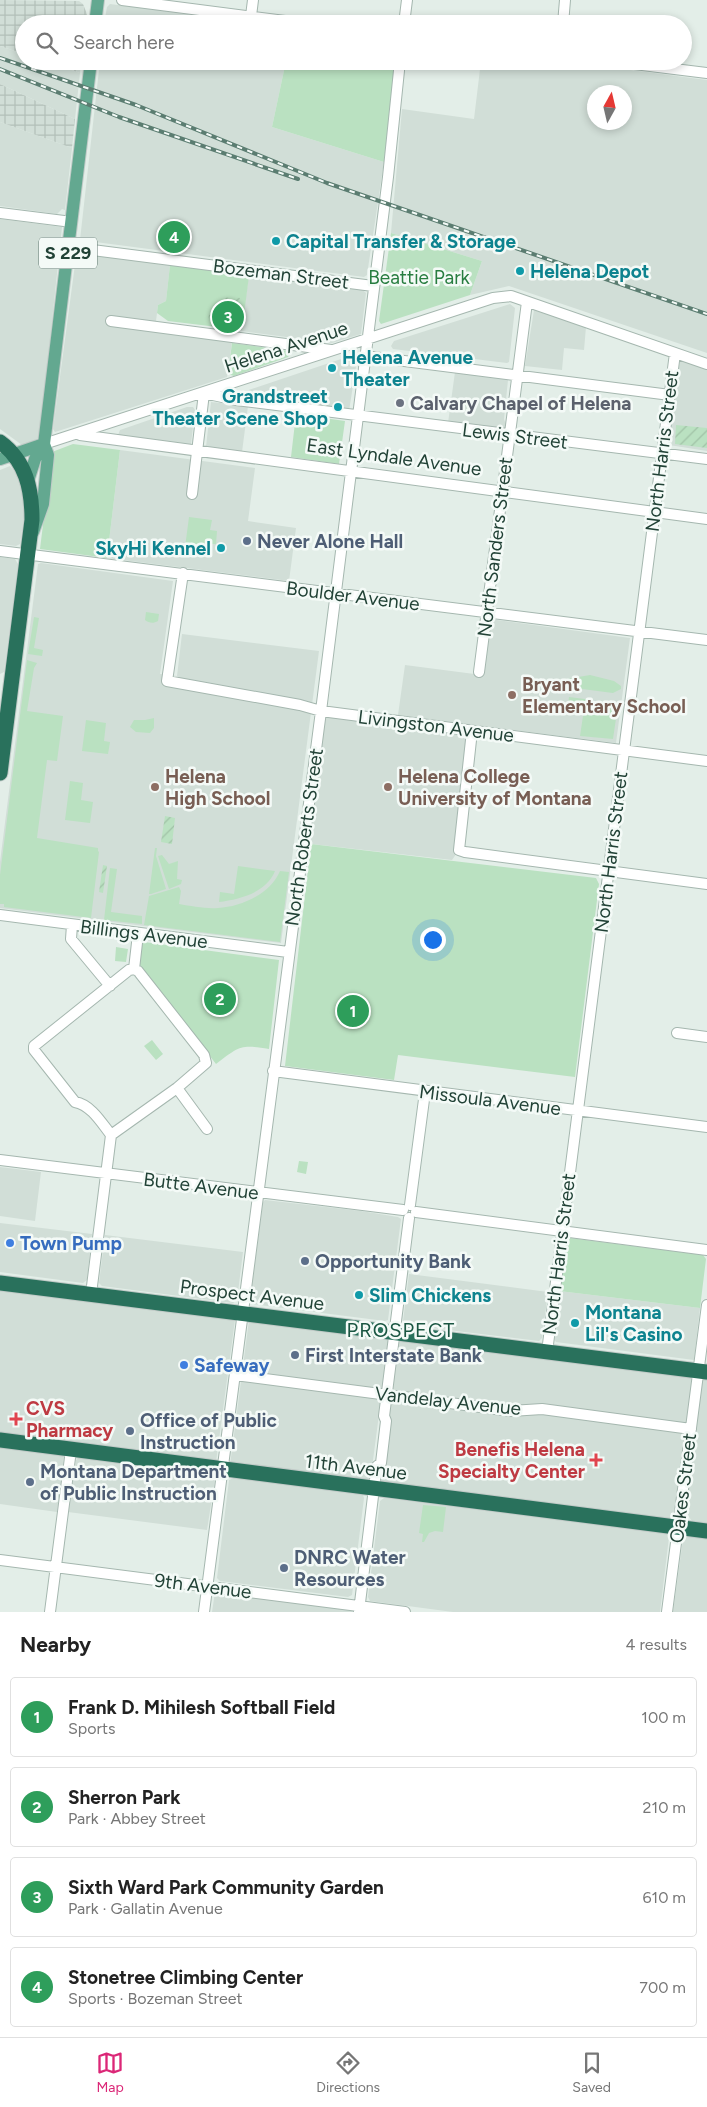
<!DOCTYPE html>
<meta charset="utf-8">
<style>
body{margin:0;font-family:Figtree,sans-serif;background:#f2f2f2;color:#222}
.compass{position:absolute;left:587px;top:85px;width:45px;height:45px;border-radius:50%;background:#fff;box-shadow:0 2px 8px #0003;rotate:8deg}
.you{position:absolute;left:432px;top:939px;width:18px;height:18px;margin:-12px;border:4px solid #fff;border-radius:50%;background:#1a73e8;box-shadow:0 0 0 8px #1a73e833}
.badge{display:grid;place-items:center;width:32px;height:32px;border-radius:50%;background:#db2777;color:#fff;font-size:16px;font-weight:700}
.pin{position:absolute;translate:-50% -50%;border:2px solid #fff;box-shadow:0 1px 5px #0006}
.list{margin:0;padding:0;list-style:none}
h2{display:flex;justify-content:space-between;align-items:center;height:65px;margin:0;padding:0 20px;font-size:21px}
h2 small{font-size:16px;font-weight:400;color:#767676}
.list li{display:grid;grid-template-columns:32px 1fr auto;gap:15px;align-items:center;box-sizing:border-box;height:80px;margin:0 10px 10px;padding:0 10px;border:1px solid #e0e0e0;border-radius:5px}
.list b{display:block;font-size:19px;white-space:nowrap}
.list p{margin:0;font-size:16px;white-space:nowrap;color:#767676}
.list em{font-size:16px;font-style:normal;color:#767676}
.icon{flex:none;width:28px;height:28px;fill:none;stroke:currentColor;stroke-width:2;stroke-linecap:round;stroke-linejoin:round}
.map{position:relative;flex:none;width:707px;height:1612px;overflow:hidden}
.search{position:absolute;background:#fff;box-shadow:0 2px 8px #0003;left:15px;right:15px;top:15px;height:55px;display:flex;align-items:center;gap:12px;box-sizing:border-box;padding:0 18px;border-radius:28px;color:#767676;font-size:19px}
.sheet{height:425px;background:#fff}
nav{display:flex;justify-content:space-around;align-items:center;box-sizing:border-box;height:70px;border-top:1px solid #e0e0e0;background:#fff;font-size:14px;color:#767676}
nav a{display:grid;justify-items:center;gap:2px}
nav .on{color:#db2777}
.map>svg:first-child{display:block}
.built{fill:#d1ded7;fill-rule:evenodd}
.industrial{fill:url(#industrial-grid)}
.green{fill:#bae1c1}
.garden{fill:url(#garden-furrows)}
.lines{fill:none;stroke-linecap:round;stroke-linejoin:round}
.minor-casing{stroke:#a5b7af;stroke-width:12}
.major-casing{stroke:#c1cac7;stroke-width:14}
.highway-casing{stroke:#c1cac7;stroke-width:17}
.minor{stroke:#fff;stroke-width:10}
.major{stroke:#63a890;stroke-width:12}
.highway{stroke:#29715c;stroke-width:15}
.rail-casing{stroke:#5b7d71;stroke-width:4}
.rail{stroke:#f4faf7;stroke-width:2;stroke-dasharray:5.5;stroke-linecap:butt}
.culture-dot{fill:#0f9aa8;stroke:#f4faf7;stroke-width:2}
.worship-dot{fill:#6b7280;stroke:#f4faf7;stroke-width:2}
.service-dot{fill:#5c6f8a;stroke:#f4faf7;stroke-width:2}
.education-dot{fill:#8d6e63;stroke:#f4faf7;stroke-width:2}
.shop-dot{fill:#3f7fe0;stroke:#f4faf7;stroke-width:2}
.health-dot{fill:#e0444e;stroke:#f4faf7;stroke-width:2}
.labels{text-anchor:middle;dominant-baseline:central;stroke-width:5;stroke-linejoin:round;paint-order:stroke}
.shield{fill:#f4faf7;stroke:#607970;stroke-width:1}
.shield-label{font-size:18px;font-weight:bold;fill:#214236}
.culture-label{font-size:19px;font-weight:bold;fill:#0d838f;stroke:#f4faf7;text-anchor:start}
.street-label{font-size:19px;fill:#214236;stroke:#f4faf7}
.park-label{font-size:19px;fill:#277d40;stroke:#f4faf7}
.worship-label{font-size:19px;font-weight:bold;fill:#5b616d;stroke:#f4faf7;text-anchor:start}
.service-label{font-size:19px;font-weight:bold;fill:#4e5e75;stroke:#f4faf7;text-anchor:start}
.education-label{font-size:19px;font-weight:bold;fill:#785e54;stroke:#f4faf7;text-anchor:start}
.shop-label{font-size:19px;font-weight:bold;fill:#366cbe;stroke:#f4faf7;text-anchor:start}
.health-label{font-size:19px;font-weight:bold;fill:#be3a42;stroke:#f4faf7;text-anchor:start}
.neighbourhood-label{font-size:20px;letter-spacing:1px;fill:#1a5642;stroke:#f4faf7}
</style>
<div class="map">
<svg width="707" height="1612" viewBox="0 0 707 1612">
<defs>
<pattern id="industrial-grid" width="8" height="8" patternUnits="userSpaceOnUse" patternTransform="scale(1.25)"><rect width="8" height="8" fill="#d1ded7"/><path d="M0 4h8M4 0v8" fill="none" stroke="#b3c0b9"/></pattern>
<pattern id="garden-furrows" width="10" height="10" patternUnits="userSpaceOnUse" patternTransform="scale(1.25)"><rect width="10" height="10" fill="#bae1c1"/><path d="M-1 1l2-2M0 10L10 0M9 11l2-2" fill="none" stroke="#a0c2a6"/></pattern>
</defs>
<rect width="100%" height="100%" fill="#e3eee8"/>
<path class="built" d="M110,4L263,24H104L107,7Z
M0,46L24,54V61H46L80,73L75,119L0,84Z
M100,61H286L272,127L384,162L367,275L364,277L80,240Z
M481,61H562L707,80V353L509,286L470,295L482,261L391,233L402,109L474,119ZM594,92H624V122H594Z
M0,122L72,148L65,210L62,209L57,214L0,206Z
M0,219L62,227L40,434L37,439L22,445L0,429Z
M80,252L170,265L166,301L158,305L156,321H153L151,331L232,342L227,377L55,432L53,429L76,257Z
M249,274L362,289L366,293L361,334L332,343L241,331Z
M510,304L515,308L509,362L507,363L393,349L391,346L394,341Z
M534,310L586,327L584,350L564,348L562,370L525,366Z
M344,358L357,360L349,411L238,397L237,394Z
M680,360L707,370V451L669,445Z
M455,372L506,378L508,380L504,419L506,425L504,429L448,423Z
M211,402L248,406L242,452L206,447Z
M187,407H193L195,410L191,444L118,435L120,430Z
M120,450L255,468L248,521L296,528L289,581L107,558Z
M10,466L18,476L23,488L25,510L20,544L16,546L0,544V470Z
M0,557L15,559L18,564L4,672L0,674Z
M41,563L173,581L160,674L177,676L182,634L319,651L281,943L0,908V862L38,564Z
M489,619L630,638L616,743L398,715L405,665L482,675Z
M321,711L472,731L459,850L452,860L303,843Z
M0,1167L41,1172L35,1221L0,1216Z
M265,1200L361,1211L398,1217L401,1219L388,1320L385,1321L253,1304L250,1300L263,1202Z
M0,1223L92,1234L87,1280L83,1283L0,1272Z
M105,1235L243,1252L237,1300L233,1303L102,1286L99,1283Z
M409,1274L548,1292L542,1338L539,1341L407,1325L403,1321Z
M0,1291L235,1320L216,1462L82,1445L79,1442L0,1433Z
M559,1291L700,1308L694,1360L556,1342L554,1339Z
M249,1320L389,1338L370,1483L230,1465Z
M398,1339L693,1376L674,1520L379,1483Z
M702,1379H707V1523L692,1521L686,1513Z
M0,1445L61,1454L64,1457L57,1512L0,1504Z
M80,1457L212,1474L215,1479L207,1530L68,1512L76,1460Z
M236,1477L363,1495L364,1498L352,1595L348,1597L220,1581L217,1578L229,1480Z
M384,1498L667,1534L669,1537L660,1612H453L370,1601L368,1597L380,1501Z
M687,1536L707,1539V1612H673L683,1539Z
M215,1592L353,1610V1612H212Z"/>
<path class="industrial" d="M0,0L79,1L83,4L87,14L86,24H24V54L0,46Z
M46,61H81L80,73Z
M0,84L75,119L72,148L0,122Z"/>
<path class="green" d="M286,61H395L384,162L272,127Z
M391,233L482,261L470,295L381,324L379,321Z
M170,265L249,276L242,330L168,321L157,313L158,305L166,301Z
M232,343L289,351L291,353L288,357L234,376L228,374Z
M296,414L345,421L339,464L291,457Z
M73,444L120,450L107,558L40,549L52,452Z
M189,517L212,520L210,530L217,531L216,544H211L209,552L194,550L193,556L184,555Z
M146,612L159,614L158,621C153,624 149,623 145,620Z
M34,617L39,618L34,648L43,650L42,656L28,654Z
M27,660L37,663L34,668L27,711L63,716L57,761L47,760L37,838L98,848V851L99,852L91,918L4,907V904H0V875Z
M590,675L614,681L621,686V689L613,693L551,685L561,680Z
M569,697L593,700L591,717L595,702L618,705L613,739L580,736L583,716H588L567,713Z
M154,718V728L150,733L136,732L130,727L134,720H145Z
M86,720L106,723L104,741L110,742L108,754L82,751Z
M70,781L83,783L81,800L93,802L90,823L65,820Z
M311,844L596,878L599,884L575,1077L398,1055L394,1080L285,1066Z
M155,848H157L156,856L166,889L151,894H149Z
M162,855L169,864L178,861L177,879L182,880L181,884L169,889L158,856Z
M238,866L275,871C266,893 240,899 219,902L220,892L234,894Z
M110,868L117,869L111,912L142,916V924L104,920Z
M280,871L289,872L280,942L144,925L149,896L179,887L181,891L179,904C191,906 206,909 218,908C242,907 271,893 280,871Z
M144,942L279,960L269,1049C239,1044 239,1047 216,1064L138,963L141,944Z
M116,947L128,949L126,962L115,961Z
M152,1040L163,1054L156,1060L144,1046Z
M299,1161L308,1162L306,1174L297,1172Z
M570,1238L703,1255L706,1259L700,1308L559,1291L566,1243Z
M423,1505L446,1507L443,1532L435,1531L429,1533L424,1542H422L423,1534L419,1533Z"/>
<path class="garden" d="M230,296L240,298V300L242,301L238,329L207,325L209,315L219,310L223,297L230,298Z
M676,425L707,428V448L675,444Z
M165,816L175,818L172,844L161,842Z
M103,865L107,866L103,893L99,892Z"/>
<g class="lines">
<g class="minor-casing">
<path id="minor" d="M122,0L309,24
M251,16L253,0
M404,24L407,0
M563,24L565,0
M610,61L707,73
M0,213L72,222
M69,247L373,286
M111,321L331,350
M365,356L670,395
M80,435L707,519
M44,444L493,298L511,296L707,364
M192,494L204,393L236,400L707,459
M0,551L707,640
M183,573L167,681L300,705L321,711L707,761
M479,672L527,302
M472,731L459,850L465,852L707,884
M0,915L288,952
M72,925L71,939L110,986
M134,969L138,934
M677,1033L707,1037
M273,1071L707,1127
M177,1088L207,1129
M111,1135L177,1088L206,1063L204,1055L138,971L134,969
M0,1160L403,1210
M410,1205L425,1092
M416,1212L707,1250
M91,1294L111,1135C101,1122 91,1105 75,1102L34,1050V1046L129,970L134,969
M547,1352L675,353
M235,1375L511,1411L542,1409L691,1429
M0,1560L405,1612
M359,1611L375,1480L377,1466L381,1463L386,1421L384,1416L409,1218
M50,1612L71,1450
M204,1612L321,711L388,177L400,61
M667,1612L707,1305"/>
</g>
<g class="major-casing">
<path id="major" d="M95,24L98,0
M0,459L44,444
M28,481L35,459L44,444L91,61
M33,532L43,504L48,455L44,444"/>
</g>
<g class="highway-casing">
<path id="highway" d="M0,442C26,461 32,489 32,520L0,773
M0,1283L707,1372
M0,1440L707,1531"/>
</g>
<use href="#minor" class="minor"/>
<use href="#major" class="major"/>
<use href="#highway" class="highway"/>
<g class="rail-casing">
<path id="rail" d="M0,58L136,105L327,183L707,314
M0,69L119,117L298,179"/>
</g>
<use href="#rail" class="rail"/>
</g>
<g class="culture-dot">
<circle cx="276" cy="241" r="5"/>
<circle cx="520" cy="271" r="5"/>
<circle cx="332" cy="368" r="5"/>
<circle cx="338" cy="407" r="5"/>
<circle cx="221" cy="548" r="5"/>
<circle cx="359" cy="1295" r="5"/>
<circle cx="575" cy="1323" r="5"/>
</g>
<circle class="worship-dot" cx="400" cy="403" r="5"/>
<g class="service-dot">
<circle cx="247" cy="541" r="5"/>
<circle cx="305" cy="1261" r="5"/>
<circle cx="295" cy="1355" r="5"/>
<circle cx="130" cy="1431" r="5"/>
<circle cx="30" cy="1482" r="5"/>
<circle cx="284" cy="1568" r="5"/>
</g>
<g class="education-dot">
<circle cx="512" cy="695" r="5"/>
<circle cx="155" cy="787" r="5"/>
<circle cx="388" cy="787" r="5"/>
</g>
<g class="shop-dot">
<circle cx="10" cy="1243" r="5"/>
<circle cx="184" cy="1365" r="5"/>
</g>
<g class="health-dot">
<path d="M13.5 1411.5h5v5h5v5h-5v5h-5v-5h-5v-5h5z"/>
<path d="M593.5 1452.5h5v5h5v5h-5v5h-5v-5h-5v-5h5z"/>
</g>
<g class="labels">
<rect class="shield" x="39" y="237.5" width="58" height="31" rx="4"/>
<g class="shield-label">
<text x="68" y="253">S 229</text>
</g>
<g class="culture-label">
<text x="286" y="241">Capital Transfer &amp; Storage</text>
<text x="530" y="271">Helena Depot</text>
<text x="342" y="357">Helena Avenue<tspan x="342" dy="22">Theater</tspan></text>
<text x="328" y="396" text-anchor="end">Grandstreet<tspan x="328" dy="22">Theater Scene Shop</tspan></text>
<text x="211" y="548" text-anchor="end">SkyHi Kennel</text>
<text x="369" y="1295">Slim Chickens</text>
<text x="585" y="1312">Montana<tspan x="585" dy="22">Lil's Casino</tspan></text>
</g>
<g class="street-label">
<text transform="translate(281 274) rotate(7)">Bozeman Street</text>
<text transform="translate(286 347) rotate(-18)">Helena Avenue</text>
<text transform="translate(515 436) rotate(7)">Lewis Street</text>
<text transform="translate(662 451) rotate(-83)">North Harris Street</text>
<text transform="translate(394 457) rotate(8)">East Lyndale Avenue</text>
<text transform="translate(495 547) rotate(-83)">North Sanders Street</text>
<text transform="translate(353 596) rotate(7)">Boulder Avenue</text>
<text transform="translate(436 726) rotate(7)">Livingston Avenue</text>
<text transform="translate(304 837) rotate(-82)">North Roberts Street</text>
<text transform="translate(611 852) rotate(-83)">North Harris Street</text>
<text transform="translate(144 934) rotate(7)">Billings Avenue</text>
<text transform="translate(490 1100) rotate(7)">Missoula Avenue</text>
<text transform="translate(201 1186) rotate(7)">Butte Avenue</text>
<text transform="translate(559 1254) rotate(-83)">North Harris Street</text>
<text transform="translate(252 1295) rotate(7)">Prospect Avenue</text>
<text transform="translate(448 1401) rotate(6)">Vandelay Avenue</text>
<text transform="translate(356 1467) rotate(7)">11th Avenue</text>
<text transform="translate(683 1488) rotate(-83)">Oakes Street</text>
<text transform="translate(203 1586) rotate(7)">9th Avenue</text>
</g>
<g class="park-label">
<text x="419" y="277">Beattie Park</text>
</g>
<g class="worship-label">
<text x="410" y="403">Calvary Chapel of Helena</text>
</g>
<g class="service-label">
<text x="257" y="541">Never Alone Hall</text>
<text x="315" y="1261">Opportunity Bank</text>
<text x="305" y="1355">First Interstate Bank</text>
<text x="140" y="1420">Office of Public<tspan x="140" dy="22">Instruction</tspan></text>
<text x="40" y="1471">Montana Department<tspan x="40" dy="22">of Public Instruction</tspan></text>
<text x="294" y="1557">DNRC Water<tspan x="294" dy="22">Resources</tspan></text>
</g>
<g class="education-label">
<text x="522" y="684">Bryant<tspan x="522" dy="22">Elementary School</tspan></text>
<text x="165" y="776">Helena<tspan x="165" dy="22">High School</tspan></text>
<text x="398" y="776">Helena College<tspan x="398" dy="22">University of Montana</tspan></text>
</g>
<g class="shop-label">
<text x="20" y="1243">Town Pump</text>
<text x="194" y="1365">Safeway</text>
</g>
<g class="health-label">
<text x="26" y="1408">CVS<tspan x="26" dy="22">Pharmacy</tspan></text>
<text x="585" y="1449" text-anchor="end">Benefis Helena<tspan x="585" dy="22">Specialty Center</tspan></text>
</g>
<g class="neighbourhood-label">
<text x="401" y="1330">PROSPECT</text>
</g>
</g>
</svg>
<svg class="compass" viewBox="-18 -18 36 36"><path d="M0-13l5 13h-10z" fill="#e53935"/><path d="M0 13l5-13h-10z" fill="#767676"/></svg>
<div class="you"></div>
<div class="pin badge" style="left:353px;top:1011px;background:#2e9e5b">1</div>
<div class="pin badge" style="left:220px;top:999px;background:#2e9e5b">2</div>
<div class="pin badge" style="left:228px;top:317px;background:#2e9e5b">3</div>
<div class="pin badge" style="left:174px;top:237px;background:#2e9e5b">4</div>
<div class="search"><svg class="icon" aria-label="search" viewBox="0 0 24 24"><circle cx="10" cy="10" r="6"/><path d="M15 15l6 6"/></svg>Search here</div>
</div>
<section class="sheet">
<h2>Nearby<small>4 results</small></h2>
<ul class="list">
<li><span class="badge" style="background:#2e9e5b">1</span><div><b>Frank D. Mihilesh Softball Field</b><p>Sports</p></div><em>100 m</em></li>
<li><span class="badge" style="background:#2e9e5b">2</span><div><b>Sherron Park</b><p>Park · Abbey Street</p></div><em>210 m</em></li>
<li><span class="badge" style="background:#2e9e5b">3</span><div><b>Sixth Ward Park Community Garden</b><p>Park · Gallatin Avenue</p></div><em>610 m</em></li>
<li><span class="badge" style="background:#2e9e5b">4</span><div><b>Stonetree Climbing Center</b><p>Sports · Bozeman Street</p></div><em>700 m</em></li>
</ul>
</section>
<nav>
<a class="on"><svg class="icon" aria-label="map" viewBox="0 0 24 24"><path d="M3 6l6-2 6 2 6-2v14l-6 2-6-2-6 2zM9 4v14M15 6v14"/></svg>Map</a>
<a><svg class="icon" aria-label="directions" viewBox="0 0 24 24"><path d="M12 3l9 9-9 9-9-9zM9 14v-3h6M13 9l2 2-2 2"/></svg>Directions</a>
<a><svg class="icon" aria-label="saved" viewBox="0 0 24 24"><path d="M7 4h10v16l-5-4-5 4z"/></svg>Saved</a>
</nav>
